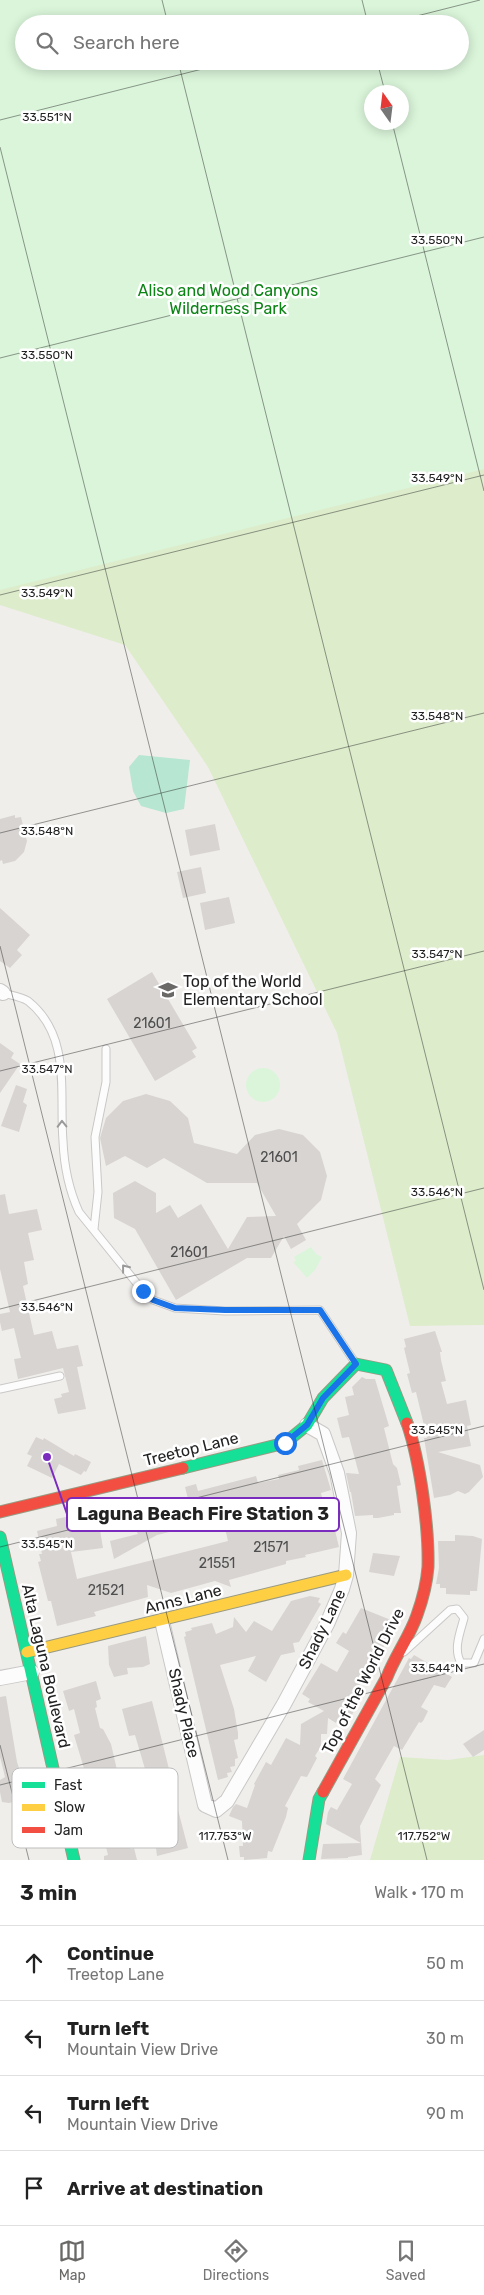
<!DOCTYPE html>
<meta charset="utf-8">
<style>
body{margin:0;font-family:Rubik,sans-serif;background:#f6f6f6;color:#222}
.compass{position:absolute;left:364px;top:85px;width:45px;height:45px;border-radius:50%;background:#fff;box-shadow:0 2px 12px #0003;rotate:346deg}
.stop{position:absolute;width:15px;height:15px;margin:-11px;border:4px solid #1a73e8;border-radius:50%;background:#fff}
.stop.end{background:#1a73e8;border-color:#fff;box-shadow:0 1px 5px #0008}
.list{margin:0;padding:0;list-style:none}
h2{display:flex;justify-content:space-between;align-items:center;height:65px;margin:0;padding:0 20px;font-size:21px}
h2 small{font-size:16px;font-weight:400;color:#767676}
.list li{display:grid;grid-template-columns:32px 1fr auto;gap:15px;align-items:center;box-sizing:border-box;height:75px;padding:0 20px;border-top:1px solid #e0e0e0}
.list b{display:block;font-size:19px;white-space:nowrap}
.list p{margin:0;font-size:16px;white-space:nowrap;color:#767676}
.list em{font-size:16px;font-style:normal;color:#767676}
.icon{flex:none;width:28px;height:28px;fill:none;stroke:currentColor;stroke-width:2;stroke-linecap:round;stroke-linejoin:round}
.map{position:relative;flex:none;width:484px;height:1860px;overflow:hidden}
.search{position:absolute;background:#fff;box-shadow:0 2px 12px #0003;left:15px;right:15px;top:15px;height:55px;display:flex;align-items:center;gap:12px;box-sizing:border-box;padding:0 18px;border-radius:28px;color:#767676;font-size:19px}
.sheet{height:365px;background:#fff}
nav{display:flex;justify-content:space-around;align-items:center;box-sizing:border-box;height:70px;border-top:1px solid #e0e0e0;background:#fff;font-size:14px;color:#767676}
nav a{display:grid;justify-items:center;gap:2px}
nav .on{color:#6a6968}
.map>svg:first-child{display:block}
.grass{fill:#ddeccb;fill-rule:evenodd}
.park{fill:#daf5da;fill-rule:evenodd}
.pitch{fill:#b7e6d2}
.building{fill:#d7d4d2}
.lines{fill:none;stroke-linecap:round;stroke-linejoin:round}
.lane-casing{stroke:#c9c8c7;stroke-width:9}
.street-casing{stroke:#c9c8c7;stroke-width:16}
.fast-casing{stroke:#999a82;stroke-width:13}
.slow-casing{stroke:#999a82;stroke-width:13}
.jam-casing{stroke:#999a82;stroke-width:13}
.lane{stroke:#fdfcfc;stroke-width:7}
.street{stroke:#fdfcfc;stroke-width:14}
.fast{stroke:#16e098;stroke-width:11}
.slow{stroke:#ffcf43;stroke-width:11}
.jam{stroke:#f24e42;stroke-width:11}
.oneway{stroke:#9a9a9a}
.route{stroke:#1a73e8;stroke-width:6}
.ticks{fill:none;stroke:#222;stroke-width:1;stroke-opacity:0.45}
.labels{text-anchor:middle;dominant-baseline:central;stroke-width:5;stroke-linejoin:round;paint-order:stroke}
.number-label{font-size:14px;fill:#4f4e4e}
.park-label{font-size:16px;fill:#0c8416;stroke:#fff}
.poi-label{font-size:16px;fill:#222;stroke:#fff;text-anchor:start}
.street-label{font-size:16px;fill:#222;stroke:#fff}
.key{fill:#fff;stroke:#bdbdbd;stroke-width:1}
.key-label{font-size:14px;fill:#222}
.ticks-label{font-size:12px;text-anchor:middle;fill:#222;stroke:#fff;stroke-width:5;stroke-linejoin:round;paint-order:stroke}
.leader{fill:none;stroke:#7b2cbf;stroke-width:2}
.callout-dot{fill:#7b2cbf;stroke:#fff;stroke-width:2}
.callout{fill:#fff;stroke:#7b2cbf;stroke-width:2}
.callout-label{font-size:18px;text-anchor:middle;font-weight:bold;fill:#222}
</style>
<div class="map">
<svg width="484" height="1860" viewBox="0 0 484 1860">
<rect width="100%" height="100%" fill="#f0eeeb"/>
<path class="grass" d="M0,0H484V1325L410,1326L337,1033L208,767L125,645L0,605ZM24,24H460V61H24ZM372,92H402V122H372Z
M484,1755V1860H370L400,1757L448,1760Z"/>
<path class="park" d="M0,0H484V469L0,590ZM24,24H460V61H24ZM372,92H402V122H372Z
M246 1085a17 17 0 1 1 34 0a17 17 0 1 1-34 0Z
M311,1247L316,1254L322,1257L315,1270L307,1278L293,1262L296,1261L294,1257Z"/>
<path class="pitch" d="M139,755L190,760L184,809L166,813L141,806L133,791L129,767Z"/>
<path class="building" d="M15,815V818L21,817L27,841L24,852L15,861L3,864L2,860L0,861V819Z
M215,824L220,850L190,856L185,830Z
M201,867L206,893L183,898L177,872Z
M229,897L235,923L205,930L200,903Z
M0,908L30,935L17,950L22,955L10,968L0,961Z
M152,972L197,1048L192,1051L196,1057L155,1081L107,999Z
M0,1043L14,1053L11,1058L20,1064L0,1093Z
M16,1085L27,1089L23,1102L27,1105L19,1132L1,1126Z
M146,1094L170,1101L188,1118L194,1143L237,1154L255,1135L279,1129L303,1135L320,1152L327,1176L321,1200L297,1224L306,1240L291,1249L284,1236L271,1258H247L176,1300L135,1229L114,1218L113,1193L135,1181L156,1193V1213L170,1205L178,1218L201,1204L228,1249L247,1217L276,1216L257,1183H207L164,1158L147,1168L125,1156L106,1166L100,1138L106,1118L123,1101Z
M5,1194L9,1214L37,1209L42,1230L28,1233L34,1260L24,1262L28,1284L23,1286L34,1335L52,1331L57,1349L78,1345L83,1366L77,1367L86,1409L58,1414L54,1399L62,1397L61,1394L69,1392L63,1368L18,1379L14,1359L21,1358L14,1328L2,1331L0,1322V1314L10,1312L0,1269V1195Z
M435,1331L442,1352H440L441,1360L446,1381L441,1382L447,1404L466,1400L471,1425L467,1426L471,1446L438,1452L480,1465L483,1477L469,1492L465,1494L458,1491L450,1495L434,1498L424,1438H427L416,1392L412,1393L407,1374L410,1373L404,1348L406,1347L404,1339Z
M362,1377L366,1379H375L389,1426L384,1428L393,1464L397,1468L401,1485L397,1486L401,1513H394V1515L378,1518H373V1515L355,1516L351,1492H350L346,1473L359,1474L349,1437L342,1438L337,1418L349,1415L345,1397L354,1395L352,1387Z
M36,1437L43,1440L44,1438L74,1456L75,1454L91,1462L86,1472L84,1471L81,1475L59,1464L52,1478L27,1466L32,1456L27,1454Z
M322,1460L331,1490L321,1493L328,1522L334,1526L339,1547L305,1555L306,1557L286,1561V1564L229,1580L231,1587L215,1581L171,1593L147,1585L148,1597L94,1612L96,1616L57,1626L51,1601H48L38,1562L41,1561L39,1554H42L37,1531L57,1526L56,1519L71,1516V1518L86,1516L98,1518L103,1548L71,1552L77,1579L117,1569L228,1541L222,1516L189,1524L190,1527L157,1535L114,1559L110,1541L138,1534L135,1529L152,1520L147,1502L159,1499L161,1505L188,1499L185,1487L196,1484L198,1491L256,1476L258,1483L279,1479L278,1475L299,1470L298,1466Z
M455,1535L473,1536L482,1539L477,1591H470V1595L446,1594V1588H440V1584H436L439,1568L438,1541H455Z
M373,1553L400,1556L394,1576L369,1572Z
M310,1596L320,1598L318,1602L321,1604L299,1642L293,1643L295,1652L281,1655L266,1682L248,1671L256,1656L220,1665L234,1709L238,1733V1739L234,1740L238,1758L235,1759V1766L230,1767L232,1772L227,1773L228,1777L218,1780L184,1637L186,1636L185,1632L192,1630L191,1628L212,1623L216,1634L233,1627L234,1617L246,1632L254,1621L272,1631L291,1601Z
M361,1608L391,1620V1628L393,1630L380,1653L382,1654L375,1668L372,1666L367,1672L349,1704L356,1708L351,1716L338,1718L336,1723L328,1718L327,1734H321V1746L315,1756L317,1758L307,1777L301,1776L285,1806L288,1808L286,1817L272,1852L268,1851L267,1858L244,1860V1857H240L239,1846H243L242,1821L229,1816L233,1807L236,1804L247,1808L255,1785L254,1784L266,1762L271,1765L286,1738L300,1745L301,1724L324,1711L308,1702L310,1699L302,1694L321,1663L337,1672L349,1651L336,1643L343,1632L346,1634Z
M146,1636L150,1664L143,1667L127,1668L128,1674L114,1677L109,1665L108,1646Z
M414,1655L452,1677L445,1688L434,1685L421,1707L428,1711L423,1721L421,1723L419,1722L402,1750L394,1746L375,1779L381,1785L360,1826L362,1855L348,1857V1858L321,1859L323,1844L361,1843L326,1824L328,1812L331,1807L337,1810L352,1784L343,1779L409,1658L411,1659Z
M96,1681L101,1699L96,1701L97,1707L95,1708L100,1728L103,1729L111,1744L117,1770L112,1772L123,1815L126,1817L128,1823L125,1827L131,1849L134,1848L137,1860H104V1856L108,1855L104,1839L99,1828L95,1827L86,1797L90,1796L88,1782L74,1735L80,1733L74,1709L69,1711L63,1691Z
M6,1696L17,1762L21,1774L23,1773L29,1798L9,1803L2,1802L0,1792V1780L5,1777L0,1757V1697Z
M152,1701L170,1773L174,1772L177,1786L172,1787L188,1848L157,1856L154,1831L157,1830L148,1793L145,1794L144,1789L141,1790L136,1771L145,1769L135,1735L129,1736L122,1709Z
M484,1730V1750L473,1757L463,1744Z"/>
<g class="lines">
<g class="lane-casing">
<path id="lane" d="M3,993C10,995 22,997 28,1001C72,1036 59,1093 63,1141C64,1165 69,1190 79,1212L143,1291L153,1300L175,1308L225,1311L320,1310L356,1364
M94,1229L98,1192L95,1137L106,1082V1049
M0,1389L60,1376
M404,1652L450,1610L457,1609L464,1618C460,1633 453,1649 461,1663H474L484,1639"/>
</g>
<g class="street-casing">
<path id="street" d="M0,991L3,993
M162,1621L205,1805L216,1810L227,1801L284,1704L327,1624L342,1589L346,1575L349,1533L337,1473L323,1434L307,1425
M0,1678L32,1672"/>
</g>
<g class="fast-casing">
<path id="fast" d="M183,1468L285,1443L307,1425L323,1398L356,1364L386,1370L407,1423
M0,1537L74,1860
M309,1860L319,1799L323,1792"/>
</g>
<g class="slow-casing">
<path id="slow" d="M27,1652L346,1575"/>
</g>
<g class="jam-casing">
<path id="jam" d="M0,1512L183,1468
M323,1792L387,1677C395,1656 410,1636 417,1615C422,1601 427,1581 428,1567C429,1527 420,1461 407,1423"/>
</g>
<use href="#lane" class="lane"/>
<use href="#street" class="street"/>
<use href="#fast" class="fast"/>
<use href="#slow" class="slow"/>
<use href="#jam" class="jam"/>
</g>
<defs><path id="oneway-chevron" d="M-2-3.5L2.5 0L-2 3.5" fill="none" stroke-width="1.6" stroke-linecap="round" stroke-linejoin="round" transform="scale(1.25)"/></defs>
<g class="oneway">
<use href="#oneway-chevron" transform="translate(62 1124) rotate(-91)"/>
<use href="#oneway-chevron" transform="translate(125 1268) rotate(-128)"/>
</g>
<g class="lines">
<path class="route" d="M143,1291L153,1300L175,1308L225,1310H320L356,1364L323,1398L307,1425L285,1443"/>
</g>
<path class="ticks" d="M162,0L168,24M362,0L368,24M385,24L480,0M178,61L484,1290M377,61L385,92M0,120L234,61M392,122L484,491M0,147L427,1860M0,358L484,237M0,595L484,475M0,833L484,713M0,946L228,1860M0,1071L484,951M0,1309L484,1188M0,1547L484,1426M0,1745L29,1860M0,1785L484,1664"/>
<defs>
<g id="school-bare" transform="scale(1.5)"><path d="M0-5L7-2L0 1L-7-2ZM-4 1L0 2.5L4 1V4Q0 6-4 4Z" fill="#6a6968" stroke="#fff" stroke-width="2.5" paint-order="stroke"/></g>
</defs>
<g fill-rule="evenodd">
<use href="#school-bare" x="168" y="990"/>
</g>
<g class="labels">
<g class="number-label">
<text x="152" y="1023">21601</text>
<text x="279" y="1157">21601</text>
<text x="189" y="1252">21601</text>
<text x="271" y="1547">21571</text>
<text x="217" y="1563">21551</text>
<text x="106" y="1590">21521</text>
</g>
<g class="park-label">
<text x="228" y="290">Aliso and Wood Canyons<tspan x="228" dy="18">Wilderness Park</tspan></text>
</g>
<g class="poi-label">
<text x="183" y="981">Top of the World<tspan x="183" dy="18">Elementary School</tspan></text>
</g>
<g class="street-label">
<text transform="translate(191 1449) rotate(-14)">Treetop Lane</text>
<text transform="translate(183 1599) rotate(-14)">Anns Lane</text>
<text transform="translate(322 1629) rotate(-64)">Shady Lane</text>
<text transform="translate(46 1666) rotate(77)">Alta Laguna Boulevard</text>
<text transform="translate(363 1681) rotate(-63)">Top of the World Drive</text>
<text transform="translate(184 1713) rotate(77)">Shady Place</text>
</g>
</g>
<rect x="12" y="1768" width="166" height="80" rx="8" class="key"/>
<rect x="22" y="1782" width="23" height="6" fill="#16e098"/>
<rect x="22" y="1804" width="23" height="7" fill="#ffcf43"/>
<rect x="22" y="1827" width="23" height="6" fill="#f24e42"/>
<g class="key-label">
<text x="54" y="1790">Fast</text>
<text x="54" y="1812">Slow</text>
<text x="54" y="1835">Jam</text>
</g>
<g class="ticks-label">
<text x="47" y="121">33.551°N</text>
<text x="437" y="244">33.550°N</text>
<text x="47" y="359">33.550°N</text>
<text x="437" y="482">33.549°N</text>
<text x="47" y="597">33.549°N</text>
<text x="437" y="720">33.548°N</text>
<text x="47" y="835">33.548°N</text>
<text x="437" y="958">33.547°N</text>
<text x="47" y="1073">33.547°N</text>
<text x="437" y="1196">33.546°N</text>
<text x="47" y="1311">33.546°N</text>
<text x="437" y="1434">33.545°N</text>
<text x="47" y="1548">33.545°N</text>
<text x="437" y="1672">33.544°N</text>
<text x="225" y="1840">117.753°W</text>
<text x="424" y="1840">117.752°W</text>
</g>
<path class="leader" d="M47 1457L67 1514"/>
<circle class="callout-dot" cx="47" cy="1457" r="5"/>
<rect class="callout" x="67" y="1498" width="272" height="33" rx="5"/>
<g class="callout-label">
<text x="203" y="1520">Laguna Beach Fire Station 3</text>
</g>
</svg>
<svg class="compass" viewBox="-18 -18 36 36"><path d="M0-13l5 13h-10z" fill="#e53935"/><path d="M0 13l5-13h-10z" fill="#767676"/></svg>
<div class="stop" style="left:285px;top:1443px"></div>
<div class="stop end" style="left:143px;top:1291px"></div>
<div class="search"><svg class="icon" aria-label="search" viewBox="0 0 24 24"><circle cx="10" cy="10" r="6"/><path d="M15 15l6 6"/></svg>Search here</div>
</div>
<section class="sheet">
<h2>3 min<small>Walk · 170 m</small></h2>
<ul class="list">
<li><svg class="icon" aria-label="ahead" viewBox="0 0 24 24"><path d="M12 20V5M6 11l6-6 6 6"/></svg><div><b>Continue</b><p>Treetop Lane</p></div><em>50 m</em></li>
<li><svg class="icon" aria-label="left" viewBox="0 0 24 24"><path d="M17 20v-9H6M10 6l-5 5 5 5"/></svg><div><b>Turn left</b><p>Mountain View Drive</p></div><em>30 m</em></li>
<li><svg class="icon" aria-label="left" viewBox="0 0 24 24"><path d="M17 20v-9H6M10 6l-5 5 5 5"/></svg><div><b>Turn left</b><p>Mountain View Drive</p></div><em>90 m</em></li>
<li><svg class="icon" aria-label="arrive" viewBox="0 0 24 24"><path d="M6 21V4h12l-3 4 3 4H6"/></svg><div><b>Arrive at destination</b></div></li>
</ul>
</section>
<nav>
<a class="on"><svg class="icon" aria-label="map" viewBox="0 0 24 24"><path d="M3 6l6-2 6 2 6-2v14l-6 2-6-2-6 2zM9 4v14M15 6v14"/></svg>Map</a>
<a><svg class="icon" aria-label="directions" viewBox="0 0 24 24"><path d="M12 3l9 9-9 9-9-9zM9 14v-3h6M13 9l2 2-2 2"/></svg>Directions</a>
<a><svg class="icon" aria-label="saved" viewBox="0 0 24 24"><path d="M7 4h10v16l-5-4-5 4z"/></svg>Saved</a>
</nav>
